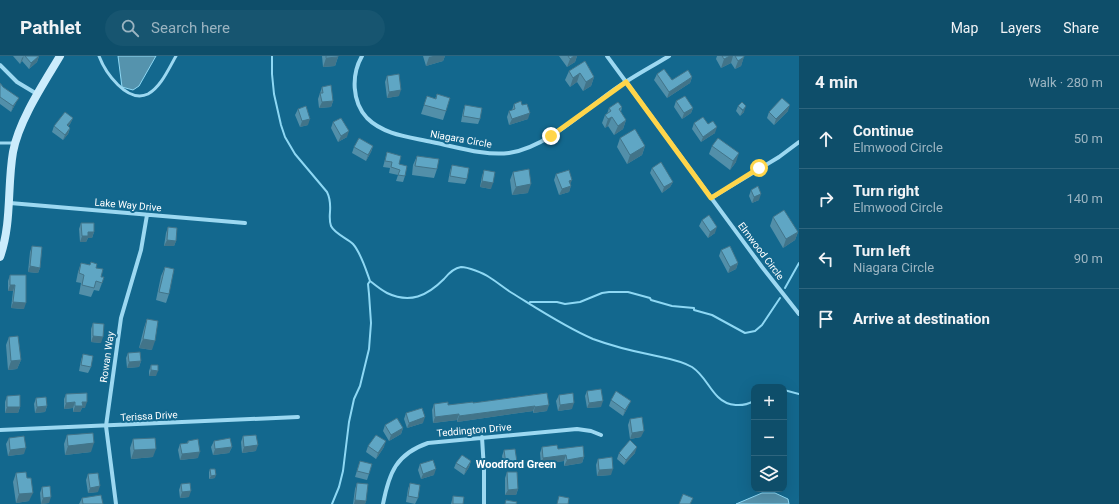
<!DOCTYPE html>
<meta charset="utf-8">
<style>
body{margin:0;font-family:Roboto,sans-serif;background:#175570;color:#f1f3f6}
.controls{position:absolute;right:12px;bottom:12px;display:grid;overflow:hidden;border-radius:8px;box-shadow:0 4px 16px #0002}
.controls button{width:36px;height:36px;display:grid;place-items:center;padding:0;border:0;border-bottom:1px solid #2e657e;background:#0e4e6a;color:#f1f3f6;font:20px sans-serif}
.stop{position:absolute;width:12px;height:12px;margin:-9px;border:3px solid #ffd54a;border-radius:50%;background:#fff}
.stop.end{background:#ffd54a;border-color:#fff;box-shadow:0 1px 4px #0008}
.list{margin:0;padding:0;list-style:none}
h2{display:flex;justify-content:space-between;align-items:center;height:52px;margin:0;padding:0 16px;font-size:17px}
h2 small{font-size:13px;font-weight:400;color:#9bb4c1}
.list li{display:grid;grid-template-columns:26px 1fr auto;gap:12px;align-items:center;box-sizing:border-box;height:60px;padding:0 16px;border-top:1px solid #2e657e}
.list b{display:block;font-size:15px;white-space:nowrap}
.list p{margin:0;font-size:13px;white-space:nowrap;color:#9bb4c1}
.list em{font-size:13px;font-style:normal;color:#9bb4c1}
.icon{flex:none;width:22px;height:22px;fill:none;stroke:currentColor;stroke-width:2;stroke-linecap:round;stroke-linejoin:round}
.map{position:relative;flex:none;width:799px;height:448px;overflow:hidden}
header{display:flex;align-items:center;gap:24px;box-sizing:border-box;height:56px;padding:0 20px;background:#0e4e6a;border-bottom:1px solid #2e657e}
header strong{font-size:19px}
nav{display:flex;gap:22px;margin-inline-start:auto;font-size:14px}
.search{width:280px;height:36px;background:#175570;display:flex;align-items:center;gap:10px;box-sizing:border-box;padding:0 14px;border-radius:22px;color:#9bb4c1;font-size:15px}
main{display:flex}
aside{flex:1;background:#0e4e6a}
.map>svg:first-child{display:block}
.water{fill:#5593ad;stroke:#8ed8f4}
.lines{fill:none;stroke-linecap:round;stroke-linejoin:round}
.stream{stroke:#8ed8f4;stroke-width:2}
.lane{stroke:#9cd8f1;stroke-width:3}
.street{stroke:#9cd8f1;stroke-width:4}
.secondary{stroke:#cbecfc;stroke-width:8}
.wall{fill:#528fa9}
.shaded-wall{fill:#427489}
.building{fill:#5fa6c4;stroke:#427489}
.route{stroke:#ffd54a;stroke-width:5}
.labels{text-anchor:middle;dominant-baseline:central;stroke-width:4;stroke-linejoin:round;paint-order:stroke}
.street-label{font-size:10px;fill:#fff;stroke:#13688e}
.neighbourhood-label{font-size:11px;font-weight:bold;fill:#fff;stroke:#13688e}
</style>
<header>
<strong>Pathlet</strong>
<div class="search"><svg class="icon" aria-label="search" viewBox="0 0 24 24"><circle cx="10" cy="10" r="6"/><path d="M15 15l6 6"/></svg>Search here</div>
<nav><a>Map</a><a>Layers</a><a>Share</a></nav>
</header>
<main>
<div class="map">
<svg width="799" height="448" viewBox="0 0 799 448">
<rect width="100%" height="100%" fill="#13688e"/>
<path class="water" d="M118,0H156L139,30L133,34L122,31Z
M762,437H775L788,443L789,448H736Z"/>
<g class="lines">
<path class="stream" d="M272,0V18L274,38L281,69L285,81L295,98L327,136C334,150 327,159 331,170C335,178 347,182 353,188C361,197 366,214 370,225L368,228L369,238L371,267L369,293L360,330L354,343L349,366L343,415L339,431L332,448
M370,225C375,229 381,234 387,237C410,248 427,240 444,223C448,218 454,212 461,211C468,211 483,217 489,221C497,226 504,232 512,237C538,253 565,271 593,283C612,290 632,295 652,299C665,302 680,304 692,311C704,319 708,331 718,341C728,351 743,351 754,345
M785,232L799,207
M530,246H557L565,248L580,246L602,237L609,236H628L650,242L651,244L672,250L694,252V254L712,259L745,277L755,275L762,269L780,242
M784,334L799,338"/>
<path class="lane" d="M99,0C105,16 127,48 148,38C161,31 169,12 176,0
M0,87H13"/>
<path class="street" d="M362,0C351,19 352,46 367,62C384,79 410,81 432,86C457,91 484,100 509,97C546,92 585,54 615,33C632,21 651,11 669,0
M607,0L762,211L799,258
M0,9L17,26L37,38
M711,142L779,101L799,86
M10,147L245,167
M0,374L298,361
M482,381L484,414V448
M116,448L106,370L121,262L141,194L147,159
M383,448C389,417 396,398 428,387L577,373L591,375L601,379"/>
<path class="secondary" d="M0,201C12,167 7,131 13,96C19,64 44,27 60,0"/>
</g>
<path class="wall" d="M13,0H39L37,6L29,13L22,5L20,8Z
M322,0H338V1L335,10L323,11Z
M423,0H445L443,5L426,10Z
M559,0H577L575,6L567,11Z
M717,0H744L741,10L735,13L731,7L721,12L716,3Z
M585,5L594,21L591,30L583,35L577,26L570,31L565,24L569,15Z
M657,18L672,24L692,21L690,27L667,42L654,24Z
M387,20L399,40L387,42L385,26Z
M0,27L16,47L11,56L0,48Z
M322,31L333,45L331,51L319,52L318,43Z
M437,38L446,55L443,64L421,58L427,40L435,43Z
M676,45L693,52L691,57L682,63L674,51Z
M514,48L528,63L509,69L507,61L509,55L512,54Z
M465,49L480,63L478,68L461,66L463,55Z
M738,50L744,56L740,60L736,55Z
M622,51L621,56L626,64L623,73L614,79L608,70L605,72L602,67L605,59L607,58L609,52Z
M298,53L308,69L300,71L295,59Z
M788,55L774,69L767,62L769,56Z
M73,62L70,68L68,71L70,72L68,78L63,84L52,76L54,70Z
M333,66L347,81L338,86L331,72Z
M694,67L708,68L715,77L701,86L692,73Z
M620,82L645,90L642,99L627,108L617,91Z
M373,90L371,96L366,105L352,97L354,91Z
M712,90L736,106L730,114L709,98Z
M387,96L399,108L405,120L403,126L396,125L398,119L389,117L390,112L383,111Z
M417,100L437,113L434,122L412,119L413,109Z
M452,109L467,123L465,128L448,126L450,115Z
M652,112L673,126L670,131L662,137L650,117Z
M484,114L491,133L480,131L482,120Z
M513,116L528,137L512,139L510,124Z
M556,118L571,129L569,136L559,139L554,124Z
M751,134L759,144L752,147L749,140Z
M773,161L798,176L795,184L783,192L770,170Z
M702,164L715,177L708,182L699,170Z
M81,167L94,176L92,182H88L86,186H80L79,173Z
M168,171L176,185L174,190H164L166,177Z
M32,190L40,212L38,217L28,216L30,196Z
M721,194L738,207L736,213L728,217L719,200Z
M91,206L96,212L101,221L102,227L99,235L94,234L91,241L79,238L81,227L76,226L78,216L81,207L90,209Z
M165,211L169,238L166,247L156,244L161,220Z
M10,219L24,253L11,252L13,235H8V225Z
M147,263L152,294L139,292L144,272Z
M93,267L101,287L91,286V273Z
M9,281L21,304L17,313L8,314L6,289Z
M128,297L141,305L139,311L127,312L126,302Z
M83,298L91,311L88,317L79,315L81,304Z
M151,309L156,320H149V315Z
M587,335L601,351L587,352L585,340Z
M547,337V355L533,357V355L457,366V364L433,367L432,354L434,348L448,349L473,347Z
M66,338L85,352H82L80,356H73V352L64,353V343Z
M559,339L572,353L558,355L556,345Z
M7,340L20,351L18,357H5V346Z
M36,342L47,350L45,356L35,357L34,348Z
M611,344L628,351L623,360L609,350Z
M406,357L423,367L407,372L404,363Z
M630,363L641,381L630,383L628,369Z
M385,369L403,372L401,378L389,385L383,375Z
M67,379L91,396L65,399L64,388Z
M243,380L256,395L242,397L241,386Z
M9,382L24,398L8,400L6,388Z
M133,383L153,401L131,403L130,392Z
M188,385L198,402L180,404L178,394L180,388L187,387Z
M214,385L232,391L229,397L213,399L211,391Z
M368,390L384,391L376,403L366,396Z
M542,391L558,393L584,401L582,407L564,410V405L541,408L540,397Z
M504,394L515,412L504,413L502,400Z
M619,397H635L624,409L617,403Z
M598,403L611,419L597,420L596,409Z
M360,405L369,418L367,424L355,421Z
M471,405L469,411L464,419L454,412L456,407Z
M420,408L434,419L421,423L418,414Z
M210,413L215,422L209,423V416Z
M507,416L518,433L516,439H505V422Z
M16,417L27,422L29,445L16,447L13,426Z
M88,418L98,436L88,437L86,424Z
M357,427L366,445L365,448H353L355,433Z
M410,427L418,442L415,448L406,446L408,433Z
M181,428L189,441L180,442L179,434Z
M42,431L49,447L41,448L40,437Z
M453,440L463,448H451Z
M82,442L103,448H79Z"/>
<path class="shaded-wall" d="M24,0L22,5L20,8L22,2Z
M39,0L37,6L29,13L31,7Z
M433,0H445L443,5L426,10L429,1Z
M574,0H577L575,6L567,11L570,3Z
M730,0H733L731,7L721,12L724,3Z
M338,1L335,10L323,11L326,2Z
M744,1L741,10L735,13L738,5Z
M580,17L577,26L570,31L573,22Z
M594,21L591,30L583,35L586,26Z
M692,21L690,27L667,42L669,36Z
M401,34L399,40L387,42L389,36Z
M19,42L16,47L11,56L13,50Z
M333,45L331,51L319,52L322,46Z
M790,49L788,55L774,69L776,63Z
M746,50L744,56L740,60L743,54Z
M693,52L691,57L682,63L684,57Z
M530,57L528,63L509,69L512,63Z
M612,61L608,70L605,72L608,63Z
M73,62L70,68L65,75L67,69Z
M310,63L308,69L300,71L302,65Z
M626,64L623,73L614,79L618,70Z
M717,71L715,77L701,86L703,81Z
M70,72L68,78L63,84L65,79Z
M349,75L347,81L338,86L341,80Z
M373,90L371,96L366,105L368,99Z
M645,90L642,99L627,108L630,99Z
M739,97L736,106L730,114L733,105Z
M572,124L570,129L569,125Z
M482,125L493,127L491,133L480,131Z
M673,126L670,131L662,137L664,131Z
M531,128L528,137L512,139L516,131Z
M571,130L569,136L559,139L562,133Z
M761,138L759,144L752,147L754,141Z
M717,171L715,177L708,182L710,176Z
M88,176H94L92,182H88L86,186H80L82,180Z
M798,176L795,184L783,192L786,183Z
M167,184L176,185L174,190H164Z
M738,207L736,213L728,217L730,211Z
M30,210L40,212L38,217L28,216Z
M10,229H15L13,235H8Z
M13,246L26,247L24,253L11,252Z
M93,280L103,281L101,287L91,286Z
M143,283L155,285L152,294L139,292Z
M21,304L17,313L8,314L11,305Z
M141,305L139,311L127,312L129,306Z
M151,314L158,315L156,320H149Z
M603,345L601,351L587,352L589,347Z
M631,345L628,351L623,360L625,354Z
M75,346L73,352L64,353L66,347Z
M82,346H87L85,352H82L80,356H73L75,350Z
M574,347L572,353L558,355L560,349Z
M549,349L547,355L533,357L535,351Z
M47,350L45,356L35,357L37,351Z
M535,350L533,355L457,366L459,360Z
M7,351H20L18,357H5Z
M459,358L457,364L433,367L435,361Z
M425,361L423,367L407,372L409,367Z
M403,372L401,378L389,385L391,379Z
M644,375L641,381L630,383L632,377Z
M386,385L384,391L376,403L378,397Z
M94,387L91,396L65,399L68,390Z
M258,389L256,395L242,397L244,391Z
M232,391L229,397L213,399L215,393Z
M637,391L635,397L624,409L626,404Z
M26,392L24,398L8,400L10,394Z
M156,393L153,401L131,403L134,394Z
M200,396L198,402L180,404L182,398Z
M566,399L564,405L541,408L543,402Z
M584,401L582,407L564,410L567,404Z
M471,405L469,411L464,419L466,413Z
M517,406L515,412L504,413L506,408Z
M436,413L434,419L421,423L423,418Z
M613,413L611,419L597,420L599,414Z
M216,419L215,422L209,423L211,420Z
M100,430L98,436L88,437L90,432Z
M518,433L516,439H505L508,434Z
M191,435L189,441L180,442L182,436Z
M33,437L29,445L16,447L19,438Z
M51,441L49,447L41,448L43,442Z
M355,444L366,445L365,448H354Z"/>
<path class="building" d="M25,0H39L31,7Z
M326,0H338V1L326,2Z
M568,0H574L570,3Z
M722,0H730L724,3Z
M735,0H744V1L738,5Z
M585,5L594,21L586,26L580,17L573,22L569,15Z
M664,13L672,24L688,14L692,21L669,36L657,18Z
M399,18L401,34L389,36L387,20Z
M0,27L3,31L19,42L13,50L0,41Z
M331,29L333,45L322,46L320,37H323L322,31Z
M437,38L450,42L446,55L424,49L427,40L436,43Z
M685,40L693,52L684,57L676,45Z
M782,42L790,49L776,63L769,56Z
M521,45L522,49L527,48L530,57L512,63L509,55L515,53L514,48Z
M618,46L622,51L619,53L626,64L618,70L612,61L608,63L605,59L611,55L609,52Z
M742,46L746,50L743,54L738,50Z
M465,49L482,52L480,63L463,60Z
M306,50L310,63L302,65L298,53Z
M65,56L73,62L67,69L70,72L65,79L54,70Z
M703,61L708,68L713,65L717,71L703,81L694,67Z
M341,62L349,75L341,80L333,66Z
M635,73L645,90L630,99L620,82Z
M359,82L373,90L368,99L354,91Z
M718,82L739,97L733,105L712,90Z
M387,96L401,100L399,108L407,110L405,120L398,119L400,114L391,111L392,106L385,105Z
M417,100L439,103L437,113L415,110Z
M661,106L673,126L664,131L652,112Z
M452,109L469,112L467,123L450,120Z
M529,113L531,128L516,131L513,116Z
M484,114L495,116L493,127L482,125Z
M569,114L572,124L569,125L571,130L562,133L556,118Z
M758,130L761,138L754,141L751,134Z
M784,154L798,176L786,183L773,161Z
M709,159L717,171L710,176L702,164Z
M81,167H94V176H88V180H82Z
M168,171L177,172L176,185L167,184Z
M32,190L42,191L40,212L30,210Z
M730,190L738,207L730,211L721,194Z
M91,206L97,208L96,212L103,213L101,221H104L102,227L96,225L94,232L82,229L84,219L79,217L81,207L90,209Z
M165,211L174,213L169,238L159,236Z
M10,219H26V247L13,246L15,229H10Z
M147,263L158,265L155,285L143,283Z
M93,267L104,268L103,281L93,280Z
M18,280L21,304L11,305L9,281Z
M140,296L141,305L129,306L128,297Z
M83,298L93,300L91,311L81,309Z
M151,309H158V315L151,314Z
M601,333L603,345L589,347L587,335Z
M616,335L631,345L625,354L611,344Z
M87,337V346H82L83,350H75V346L66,347V338Z
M547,337L549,349L535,351V350L459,360V358L435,361L434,348L448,346V349L473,346V347Z
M573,337L574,347L560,349L559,339Z
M20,339V351H7V340Z
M46,341L47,350L37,351L36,342Z
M422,352L425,361L409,367L406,357Z
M642,361L644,375L632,377L630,363Z
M397,362L403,372L391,379L385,369Z
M93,377L94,387L68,390L67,379Z
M256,379L258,389L244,391L243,380Z
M376,379L386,385L378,397L368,390Z
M24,380L26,392L10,394L9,382Z
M155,382L156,393L134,394L133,383Z
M230,382L232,391L215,393L214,385Z
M198,383L200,396L182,398L180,388L188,387V385Z
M630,384L637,391L626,404L619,397Z
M557,389L558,393L583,390L584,401L567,404L566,399L543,402L542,391Z
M515,393L517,406L506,408L504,394Z
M462,399L471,405L466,413L456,407Z
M612,401L613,413L599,414L598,403Z
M433,404L436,413L423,418L420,408Z
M360,405L372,408L369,418L357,415Z
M210,413H215L216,419L211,420Z
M26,416L27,422H31L33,437L19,438L16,417Z
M507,416H517L518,433L508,434Z
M98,417L100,430L90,432L88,418Z
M190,427L191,435L182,436L181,428Z
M357,427L368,428L366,445L355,444Z
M410,427L420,429L418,442L408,440Z
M50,430L51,441L43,442L42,431Z
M683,438L693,442L690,448H679Z
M101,439L103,448H83L82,442Z
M453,440L464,441L463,448H453Z
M559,440L569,442L568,448H557Z
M506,444L517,446L516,448H505Z"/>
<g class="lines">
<path class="route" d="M551,80L626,26L711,142L759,112"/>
</g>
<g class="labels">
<g class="street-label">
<text transform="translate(461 83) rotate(10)">Niagara Circle</text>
<text transform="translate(128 149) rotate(5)">Lake Way Drive</text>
<text transform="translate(761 195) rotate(53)">Elmwood Circle</text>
<text transform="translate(107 301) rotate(-82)">Rowan Way</text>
<text transform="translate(149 360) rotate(-3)">Terissa Drive</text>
<text transform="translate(474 374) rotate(-5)">Teddington Drive</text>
</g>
<g class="neighbourhood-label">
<text x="516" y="408">Woodford Green</text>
</g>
</g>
</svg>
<div class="controls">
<button>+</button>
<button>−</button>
<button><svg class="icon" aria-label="layers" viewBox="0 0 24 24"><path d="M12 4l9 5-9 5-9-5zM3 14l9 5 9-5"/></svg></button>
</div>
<div class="stop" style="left:759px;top:112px"></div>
<div class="stop end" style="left:551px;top:80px"></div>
</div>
<aside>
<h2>4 min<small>Walk · 280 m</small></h2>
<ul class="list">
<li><svg class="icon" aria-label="ahead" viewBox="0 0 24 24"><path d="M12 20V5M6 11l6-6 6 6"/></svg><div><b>Continue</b><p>Elmwood Circle</p></div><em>50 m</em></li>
<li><svg class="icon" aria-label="right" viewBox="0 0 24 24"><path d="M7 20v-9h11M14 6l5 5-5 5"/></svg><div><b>Turn right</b><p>Elmwood Circle</p></div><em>140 m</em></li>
<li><svg class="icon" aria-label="left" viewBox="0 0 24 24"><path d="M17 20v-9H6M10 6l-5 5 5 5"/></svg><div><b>Turn left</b><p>Niagara Circle</p></div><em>90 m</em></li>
<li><svg class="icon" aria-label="arrive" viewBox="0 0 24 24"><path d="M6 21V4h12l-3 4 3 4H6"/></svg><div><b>Arrive at destination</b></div></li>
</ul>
</aside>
</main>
